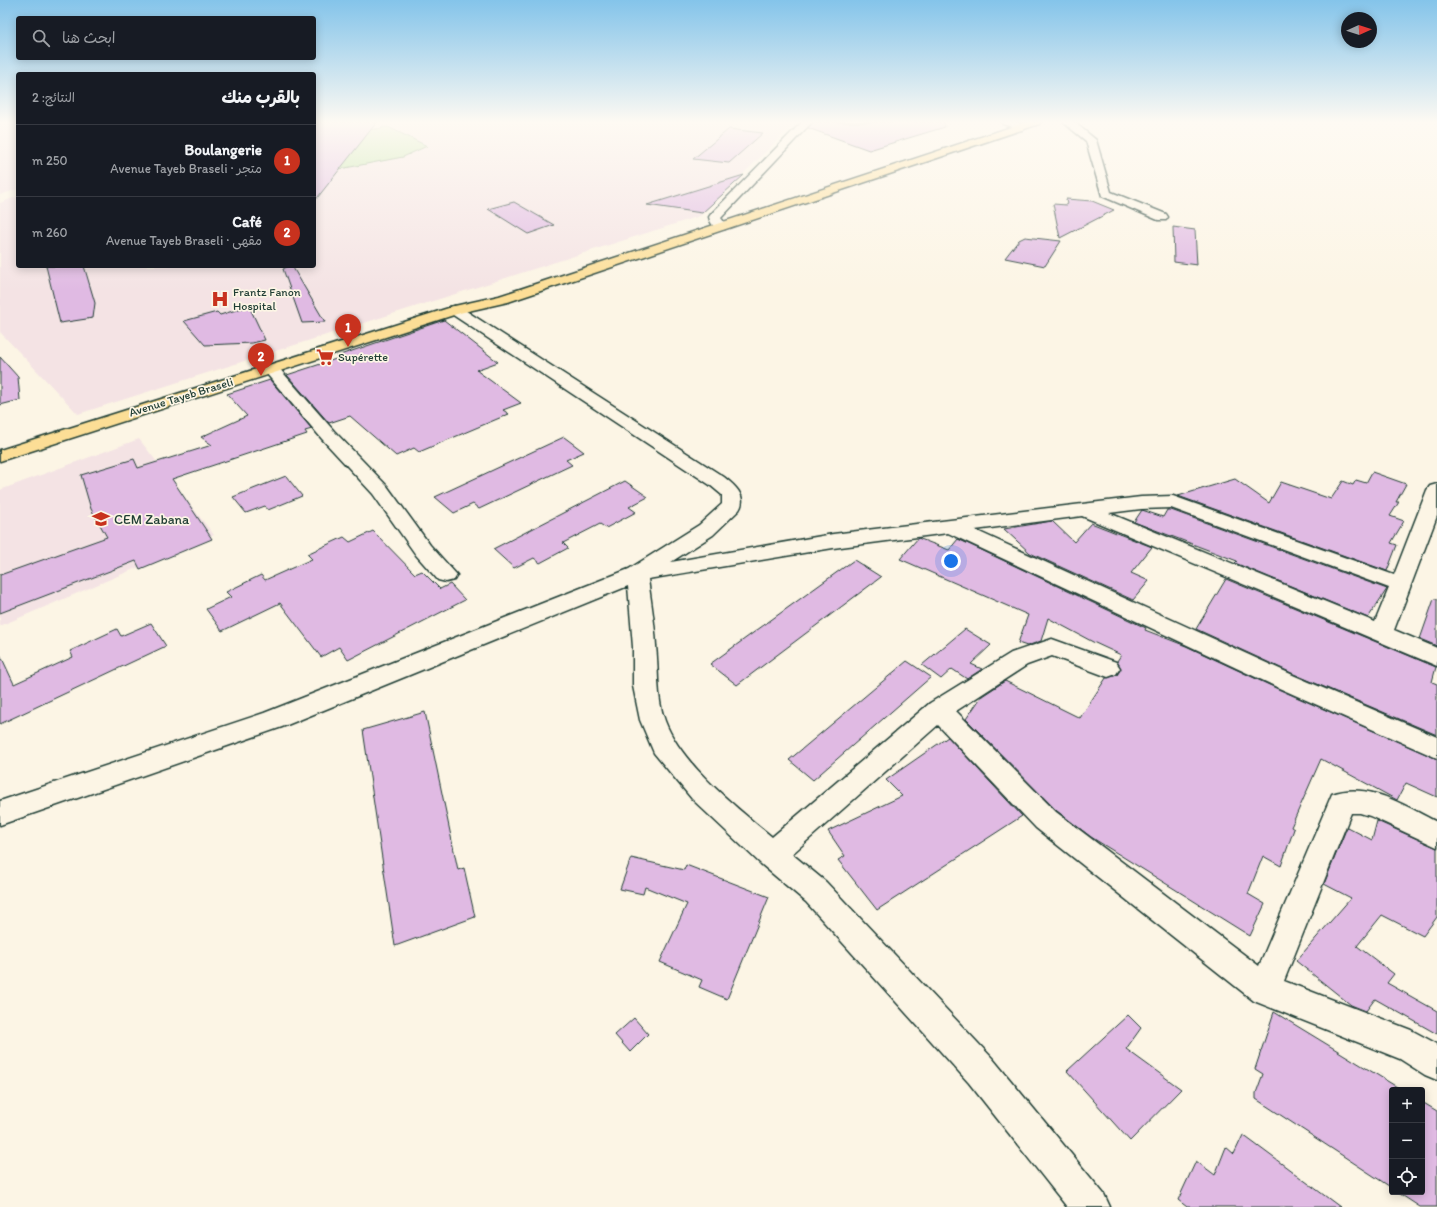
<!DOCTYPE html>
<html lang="ar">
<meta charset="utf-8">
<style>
body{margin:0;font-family:Itim,"Playpen Sans Arabic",sans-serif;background:#20242c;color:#f1f3f6;direction:rtl}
.controls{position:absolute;right:12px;bottom:12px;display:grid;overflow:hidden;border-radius:4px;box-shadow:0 2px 10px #0003}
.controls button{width:36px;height:36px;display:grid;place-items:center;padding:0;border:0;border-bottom:1px solid #363941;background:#171b24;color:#f1f3f6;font:20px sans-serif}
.compass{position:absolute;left:1341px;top:12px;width:36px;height:36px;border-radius:50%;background:#171b24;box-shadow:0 2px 10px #0003;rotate:87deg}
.you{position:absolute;left:951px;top:561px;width:14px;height:14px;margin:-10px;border:3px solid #fff;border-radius:50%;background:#1a73e8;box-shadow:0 0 0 6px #1a73e833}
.badge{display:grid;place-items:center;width:26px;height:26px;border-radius:50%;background:#c8321e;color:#fff;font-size:13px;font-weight:700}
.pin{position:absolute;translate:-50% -33px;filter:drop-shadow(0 1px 2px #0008)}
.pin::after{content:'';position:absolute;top:21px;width:14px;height:12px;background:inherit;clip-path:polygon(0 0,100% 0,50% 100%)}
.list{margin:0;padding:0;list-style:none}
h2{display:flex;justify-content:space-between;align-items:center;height:52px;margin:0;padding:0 16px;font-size:17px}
h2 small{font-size:13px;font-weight:400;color:#9ea1a6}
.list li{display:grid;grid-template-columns:26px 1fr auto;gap:12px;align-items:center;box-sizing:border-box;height:72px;padding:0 16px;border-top:1px solid #363941}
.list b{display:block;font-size:15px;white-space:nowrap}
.list p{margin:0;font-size:13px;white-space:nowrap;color:#9ea1a6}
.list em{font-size:13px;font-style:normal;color:#9ea1a6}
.icon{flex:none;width:22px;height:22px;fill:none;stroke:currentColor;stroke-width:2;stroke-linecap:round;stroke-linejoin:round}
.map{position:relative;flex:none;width:1437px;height:1207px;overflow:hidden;direction:ltr}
.search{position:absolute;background:#171b24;box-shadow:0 2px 10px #0003;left:16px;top:16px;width:300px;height:44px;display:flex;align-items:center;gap:10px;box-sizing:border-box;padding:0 14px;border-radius:4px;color:#9ea1a6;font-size:15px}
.panel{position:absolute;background:#171b24;box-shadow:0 2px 10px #0003;left:16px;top:72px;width:300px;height:196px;border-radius:4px;direction:rtl}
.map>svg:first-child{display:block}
.built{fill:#f4e3e4}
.green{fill:#bbe4a0;stroke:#6d906a}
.building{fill:#e0bae3;stroke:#1f3d34}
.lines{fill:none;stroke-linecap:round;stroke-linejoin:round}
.minor-casing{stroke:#1f3d34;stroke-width:3}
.major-casing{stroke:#1f3d34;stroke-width:3}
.highway-casing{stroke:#1f3d34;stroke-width:3}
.minor{fill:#fcf5e5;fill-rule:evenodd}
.major{fill:#fcde96;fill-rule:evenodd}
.highway{fill:#fcde96;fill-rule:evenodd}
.labels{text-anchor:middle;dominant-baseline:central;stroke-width:3.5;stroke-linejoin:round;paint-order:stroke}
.far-poi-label{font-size:12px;fill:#1f3d34;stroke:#fcf5e5;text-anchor:start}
.far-street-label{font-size:12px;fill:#1f3d34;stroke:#fcf5e5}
.poi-label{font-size:14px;fill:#1f3d34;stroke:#fcf5e5;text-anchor:start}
</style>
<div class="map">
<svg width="1437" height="1207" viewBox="0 0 1437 1207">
<rect width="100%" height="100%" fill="#fcf5e5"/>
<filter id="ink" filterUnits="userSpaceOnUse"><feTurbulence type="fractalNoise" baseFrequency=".025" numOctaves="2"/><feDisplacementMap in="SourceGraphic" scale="8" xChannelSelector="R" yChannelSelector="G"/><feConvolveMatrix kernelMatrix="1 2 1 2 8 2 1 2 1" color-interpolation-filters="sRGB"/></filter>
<g filter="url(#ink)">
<path class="built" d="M0,122H18V189L0,195Z
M314,122H796L700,216L78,414L0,332V203L18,196V266H314Z
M139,439L214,535L0,626V490Z"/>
<path class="green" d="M388,127L427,146L403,157L324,172L314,147L362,131Z"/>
<path class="building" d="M314,122H377L314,202Z
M813,122H944L945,127L869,150L808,128Z
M729,129L763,133L729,163L693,159Z
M744,175L702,213L647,205Z
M1066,199L1092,201L1114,210L1060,238L1053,204L1067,205Z
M514,202L554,225L528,234L488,209Z
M1173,227L1195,230L1197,265L1174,262Z
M1025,237L1061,241L1045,266L1005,258L1019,240Z
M46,266H84L95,303L93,318L60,323Z
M289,266H292L325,322L302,323L283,269Z
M249,306L265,340L252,343L205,345L184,321L217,312L220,315Z
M444,320L498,362L476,370L521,403L503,410L509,414L419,452L414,448L396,456L350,416L329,423L287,375L339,358L337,356Z
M0,357L18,377L20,400L0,405Z
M270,380L312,429L305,431L307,434L172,479L212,539L140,569L136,561L0,613V575L107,537L91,509L81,475L134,459L138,468L212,445L201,437L247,416L227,394Z
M564,437L584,452L566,460L572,465L479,509L473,504L454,513L435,497Z
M1372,472L1406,484L1396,502H1399L1390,516L1404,521L1391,543L1397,545L1387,571L1178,496L1235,479L1269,503L1281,482L1331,499L1343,481L1353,485L1356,480L1366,483Z
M286,476L302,496L268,510L265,506L246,513L233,497Z
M625,481L648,497L629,507L636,512L606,528L600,524L563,543L568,548L540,563L534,558L514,568L493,549Z
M1142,510L1163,517L1167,510H1171L1387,589L1368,618L1235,563L1237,561L1134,522Z
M1052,521L1074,542L1091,523L1152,547L1131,573L1149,581L1133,600L1030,553L1004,529Z
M373,531L415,574L422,571L440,589L450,584L465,600L348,660L339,647L321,657L280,603L222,631L206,609L231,597L226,592L261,575L265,580L312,559L307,554L344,537L350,542Z
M918,538L949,550L958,539L1146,628L1145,630L1186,646L1278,689L1437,759V797L1406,783L1397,800L1321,759L1291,827L1294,829L1281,866L1263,856L1248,894L1265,904L1250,936L1091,837L1057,811L966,719L982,696L1005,681L1080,718L1106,678L1117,675L1121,669L1117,661L1121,655L1093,642L1048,618L1041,641L1027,646L1018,643L1028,615L900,559Z
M854,560L881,577L737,685L710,664Z
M1226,579L1436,667L1432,682L1437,684V735L1296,675L1196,629Z
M1434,599H1437V646L1420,639Z
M151,623L166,646L0,724V654L14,684L73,657L70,651L117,629L121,636Z
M965,629L991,645L971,664L982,669L967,679L952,669L941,679L922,665Z
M907,661L931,677L813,780L789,760Z
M425,712L458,870L464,868L475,917L395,946L363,730Z
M948,737L1022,816L877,910L838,860L845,856L828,831L902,796L886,780Z
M1377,821L1437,848V917L1423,936L1382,915L1357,946L1394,974L1387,983L1437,1011V1034L1375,999L1366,1011L1351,1005L1296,961L1351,898L1324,884L1347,827L1372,840Z
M631,858L684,870L686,865L769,897L727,999L699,987L702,980L660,962L687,904L645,887L643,894L620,889Z
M1274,1012L1402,1090H1392V1188L1256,1099V1093L1263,1074L1255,1069Z
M1128,1015L1141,1028L1126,1049L1181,1089L1130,1141L1067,1071Z
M634,1018L648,1034L630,1052L615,1035Z
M1422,1102L1437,1111V1207H1420L1397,1192H1422Z
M1243,1135L1340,1207H1187L1178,1200L1196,1161L1215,1175L1226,1147L1234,1154Z"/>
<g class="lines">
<g class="minor-casing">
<path id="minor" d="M802,122H812L721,218L727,226L725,229C717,231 711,226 709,217L711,214Z
M1001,122H1016L1027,127L1022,130L1003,124Z
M1063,122H1074L1096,140L1111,192L1166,214L1168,217L1166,220H1158L1102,196L1086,141Z
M455,306L460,307L724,477C734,485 748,496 739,510L713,535L671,562L833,534L1141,497L1173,496L1394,575L1427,490L1430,486L1437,484V516L1394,630L1437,648V666L1082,516L975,530L1295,676L1437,737V758L1279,688L948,533L833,548L648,579C651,602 655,624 656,646C659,672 656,697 665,721C681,764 737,808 772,837L930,703L1011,653L1052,639L1116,662L1120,668L1116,674L1108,677L1052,656L1027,665L956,711L1056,812L1259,966L1332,794C1369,781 1405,806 1437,822V847L1370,816L1360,813H1351L1284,981L1411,1030L1437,1044V1080L1425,1075L1400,1059L1254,1001L1036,828L938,725L792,854L826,882L993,1059L1104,1194L1110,1207H1067L969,1083L806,902L761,864L692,799L654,753L640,720L633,686V647L628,586L282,727L0,825V801L264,713L629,569L699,525L722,504V495L710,485L450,313L448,310L450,307ZM1171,508L1389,588L1375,622L1109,513L1141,509Z
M272,365L278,367L334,431L387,486L430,545L457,575L454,580L446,582L438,580L416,555L373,494L322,439L266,373L264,370L266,367Z"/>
</g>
<g class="major-casing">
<path id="major" d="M455,306L460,307L462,310L460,313L0,461V450Z"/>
</g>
<g class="highway-casing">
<path id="highway" d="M1026,122H1041L1039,124L508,302L455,314L450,313L448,310L450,307L499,296Z"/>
</g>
<use href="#minor" class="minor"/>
<use href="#major" class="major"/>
<use href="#highway" class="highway"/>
</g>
</g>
<linearGradient id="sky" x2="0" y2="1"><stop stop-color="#84c4ea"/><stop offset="0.42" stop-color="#fefaf3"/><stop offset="1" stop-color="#fefaf3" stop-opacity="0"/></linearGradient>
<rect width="1437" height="291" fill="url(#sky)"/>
<defs>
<g id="hospital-bare" transform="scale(1.38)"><path d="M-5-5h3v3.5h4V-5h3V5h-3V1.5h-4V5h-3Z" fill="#c8321e" stroke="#fcf5e5" stroke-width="2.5" paint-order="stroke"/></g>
<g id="supermarket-bare" transform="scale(1.38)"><path d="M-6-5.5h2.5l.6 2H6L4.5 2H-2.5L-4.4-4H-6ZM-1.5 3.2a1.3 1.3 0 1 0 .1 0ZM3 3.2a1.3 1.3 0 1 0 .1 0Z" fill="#c8321e" stroke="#fcf5e5" stroke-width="2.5" paint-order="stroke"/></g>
<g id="school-bare" transform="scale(1.38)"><path d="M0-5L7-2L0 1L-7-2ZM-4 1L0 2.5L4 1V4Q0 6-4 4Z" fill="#c8321e" stroke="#fcf5e5" stroke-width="2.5" paint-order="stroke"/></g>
</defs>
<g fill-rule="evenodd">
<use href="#hospital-bare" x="220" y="299"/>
<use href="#supermarket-bare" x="325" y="357"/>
<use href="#school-bare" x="101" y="519"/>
</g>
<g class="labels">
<g class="far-poi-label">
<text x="233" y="292">Frantz Fanon<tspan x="233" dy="14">Hospital</tspan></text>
<text x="338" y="357">Supérette</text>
</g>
<g class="far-street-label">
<text transform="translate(181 397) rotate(-17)">Avenue Tayeb Braseli</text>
</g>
<g class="poi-label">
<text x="114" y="519">CEM Zabana</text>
</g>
</g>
</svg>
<div class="controls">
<button>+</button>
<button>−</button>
<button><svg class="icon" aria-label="locate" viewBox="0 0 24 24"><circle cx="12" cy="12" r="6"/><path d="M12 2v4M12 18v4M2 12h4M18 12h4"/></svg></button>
</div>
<svg class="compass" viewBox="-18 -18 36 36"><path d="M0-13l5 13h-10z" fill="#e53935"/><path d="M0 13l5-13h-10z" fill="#9ea1a6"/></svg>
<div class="you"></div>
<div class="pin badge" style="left:348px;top:347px">1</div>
<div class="pin badge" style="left:261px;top:376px">2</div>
<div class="search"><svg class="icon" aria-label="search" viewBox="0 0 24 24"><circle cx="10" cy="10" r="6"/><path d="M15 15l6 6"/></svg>ابحث هنا</div>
<section class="panel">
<h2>بالقرب منك<small>النتائج: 2</small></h2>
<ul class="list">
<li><span class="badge">1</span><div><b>Boulangerie</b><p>متجر · Avenue Tayeb Braseli</p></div><em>250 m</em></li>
<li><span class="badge">2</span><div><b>Café</b><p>مقهى · Avenue Tayeb Braseli</p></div><em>260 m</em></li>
</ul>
</section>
</div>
